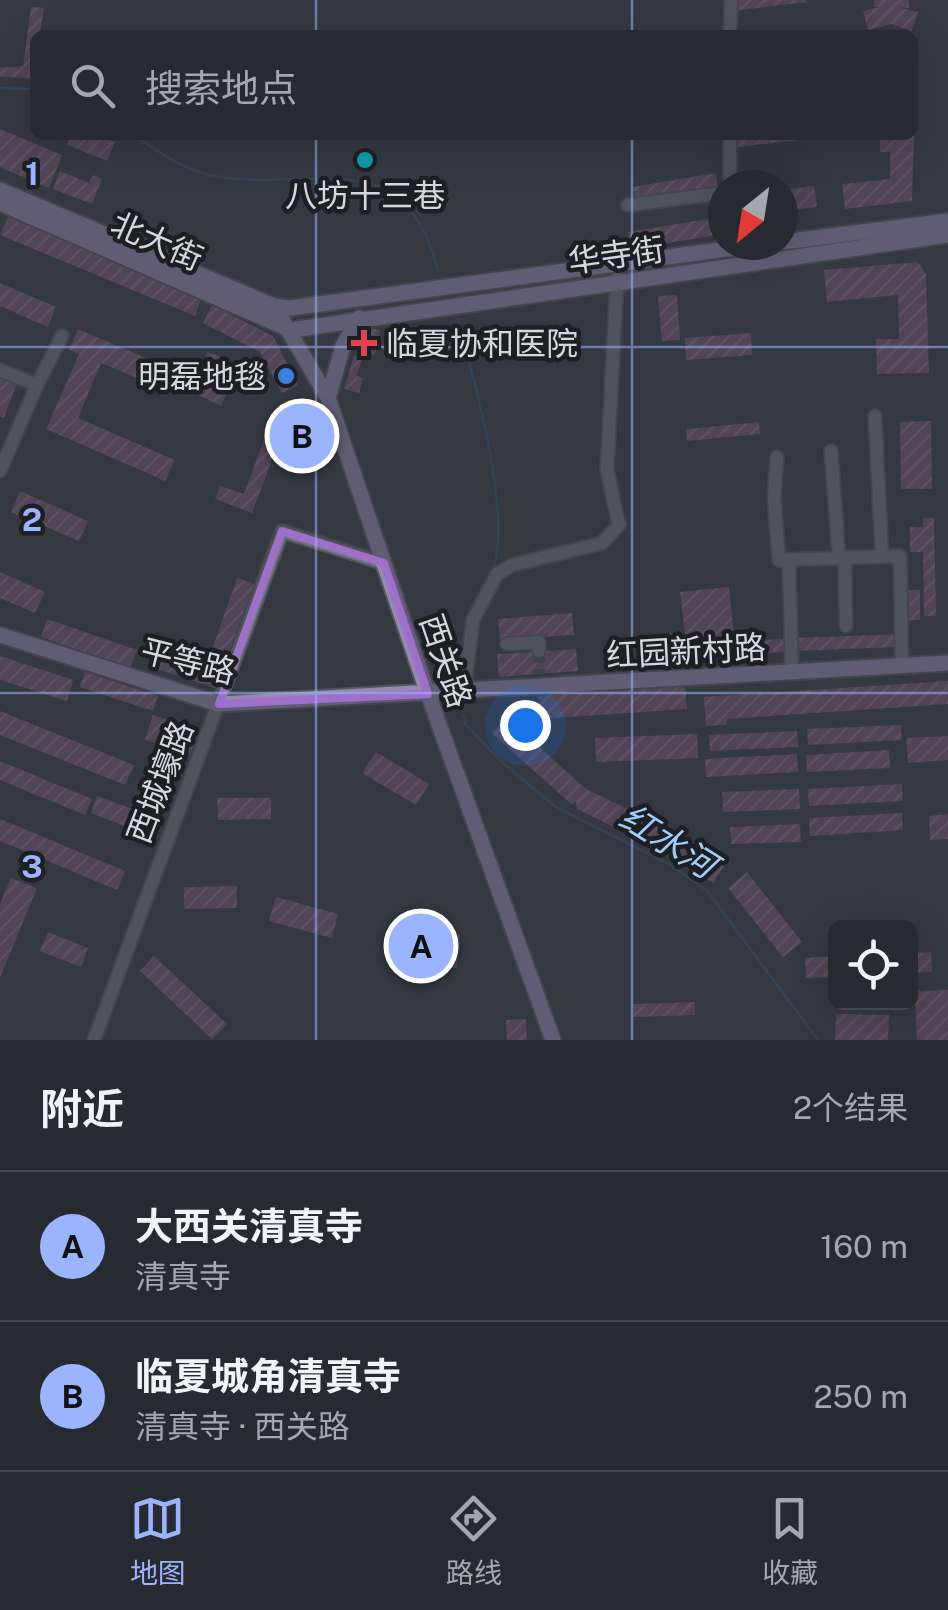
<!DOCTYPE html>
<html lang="zh">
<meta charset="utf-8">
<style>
body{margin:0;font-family:"Public Sans","Noto Sans SC",sans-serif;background:#2f3238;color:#f1f3f6}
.controls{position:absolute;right:30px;bottom:30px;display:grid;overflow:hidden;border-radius:15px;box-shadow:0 10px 40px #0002}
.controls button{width:90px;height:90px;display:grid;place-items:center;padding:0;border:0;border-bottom:2px solid #43464c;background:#272a30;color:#f1f3f6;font:50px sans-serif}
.compass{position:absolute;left:708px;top:170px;width:90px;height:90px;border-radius:50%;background:#272a30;box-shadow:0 10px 40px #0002;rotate:210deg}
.you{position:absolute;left:525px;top:725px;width:35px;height:35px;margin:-25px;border:8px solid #fff;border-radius:50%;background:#1a73e8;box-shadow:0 0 0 15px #1a73e833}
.badge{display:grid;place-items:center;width:65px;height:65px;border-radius:50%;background:#9ab5fd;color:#111;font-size:32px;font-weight:700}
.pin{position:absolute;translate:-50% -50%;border:5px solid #fff;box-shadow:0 2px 10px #0006}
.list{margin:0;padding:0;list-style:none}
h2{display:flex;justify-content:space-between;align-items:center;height:130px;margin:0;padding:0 40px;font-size:42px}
h2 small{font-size:32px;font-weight:400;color:#a4a7ab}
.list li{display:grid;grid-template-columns:65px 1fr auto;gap:30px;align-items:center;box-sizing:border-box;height:150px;padding:0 40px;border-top:2px solid #43464c}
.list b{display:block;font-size:38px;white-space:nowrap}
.list p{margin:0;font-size:32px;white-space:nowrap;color:#a4a7ab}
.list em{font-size:32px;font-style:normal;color:#a4a7ab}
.icon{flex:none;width:55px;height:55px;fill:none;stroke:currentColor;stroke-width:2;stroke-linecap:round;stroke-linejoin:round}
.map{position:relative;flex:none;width:948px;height:1040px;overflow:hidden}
.search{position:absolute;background:#272a30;box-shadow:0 10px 40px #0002;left:30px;right:30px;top:30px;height:110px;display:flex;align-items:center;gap:25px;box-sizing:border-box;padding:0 35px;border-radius:15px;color:#a4a7ab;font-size:38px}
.sheet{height:430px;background:#272a30}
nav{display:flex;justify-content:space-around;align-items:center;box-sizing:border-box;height:140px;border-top:2px solid #43464c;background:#272a30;font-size:28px;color:#a4a7ab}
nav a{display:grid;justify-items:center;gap:5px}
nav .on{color:#9ab5fd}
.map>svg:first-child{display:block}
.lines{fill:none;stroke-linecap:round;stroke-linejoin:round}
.stream{stroke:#2d5372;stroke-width:2.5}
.building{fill:url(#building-hatch)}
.minor-tunnel{stroke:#4c5057;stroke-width:12;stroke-dasharray:12 6;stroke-linecap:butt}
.minor-casing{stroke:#52565d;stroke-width:16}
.major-casing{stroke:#52565d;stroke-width:19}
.minor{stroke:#70757e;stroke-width:12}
.major{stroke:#9588b1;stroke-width:15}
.marked{fill:none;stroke:#9f70cb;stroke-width:8;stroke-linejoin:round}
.grid{fill:none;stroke:#9ab5fd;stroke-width:2.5;stroke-opacity:0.55}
.culture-dot{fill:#0f9aa8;stroke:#1d1f23;stroke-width:4}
.health-dot{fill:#e0444e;stroke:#1d1f23;stroke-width:4}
.shop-dot{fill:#3f7fe0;stroke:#1d1f23;stroke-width:4}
.labels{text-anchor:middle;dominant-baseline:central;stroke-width:9;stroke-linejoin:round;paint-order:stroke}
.poi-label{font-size:32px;fill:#d4d7dc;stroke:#1d1f23}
.street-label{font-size:32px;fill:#d4d7dc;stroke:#1d1f23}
.water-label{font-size:35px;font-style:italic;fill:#9ecef9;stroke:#1d1f23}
.grid-label{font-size:32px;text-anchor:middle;font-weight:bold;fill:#9ab5fd;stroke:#1d1f23;stroke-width:9;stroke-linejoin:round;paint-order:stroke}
</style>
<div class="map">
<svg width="948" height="1040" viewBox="0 0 948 1040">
<defs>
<pattern id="building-hatch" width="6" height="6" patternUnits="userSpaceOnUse" patternTransform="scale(2.5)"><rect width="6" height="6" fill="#775374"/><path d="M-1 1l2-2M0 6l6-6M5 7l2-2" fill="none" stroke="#896b87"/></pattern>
</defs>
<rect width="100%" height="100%" fill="#343840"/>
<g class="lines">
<path class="stream" d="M0,88L35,89
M134,135C157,151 181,168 209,175C306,196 403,134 438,270
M458,319C473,375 514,521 492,571
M455,679L452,665L465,634
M463,715L465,724L504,764L556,807L671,865L708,892L818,1040"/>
</g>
<path class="building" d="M731,0H806L807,2L733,11Z
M874,0H909V8L897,7L918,12L912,31L891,24L868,30L863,11L879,7H874Z
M31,7L44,8L40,35H35L34,78L0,77V68L23,66Z
M0,129L62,155L49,188L0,167Z
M71,135H97L115,142L107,161L67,145Z
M728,135H809V139L729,148Z
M880,135H914L912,201L845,209L842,184L890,179V152H880Z
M60,171L89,183L93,175L102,179L92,204L53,189Z
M716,173L718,188L636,201L633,187Z
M814,186L817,207L783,211V190Z
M8,217L202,297L195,316L0,235Z
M714,218L717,235L631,249L628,232Z
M918,262L926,274L929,373L877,374L876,339H899L898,295L827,302L824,270Z
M0,283L56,307L48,327L0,306Z
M677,295L680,340L662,341L658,296Z
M212,305L273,336L298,385L282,393L260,352L203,323Z
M365,327L380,330L375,355L356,351Z
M78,329L186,375L177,395L101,363L78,418L175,460L165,481L46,429L79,354L69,350Z
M751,333L752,355L686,360L685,338Z
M207,352L220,356L209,387L226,395L221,406L194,393Z
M354,355L362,358L357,376L363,378L359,393L344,389Z
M0,376L17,383L4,418L0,416Z
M273,415L287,420L252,513L215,499L220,486L244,494Z
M931,421L932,489H901L900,422Z
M759,422L760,434L687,441L686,429Z
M20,491L88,521L79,541L11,512Z
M923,518H934L936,616H924L923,552H910V527H923Z
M0,572L45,592L35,613L0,598Z
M237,578L255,584L231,654L213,647Z
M729,587L734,638L686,643L680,592Z
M904,590H920V620L905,621Z
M572,613L574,635L500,640L498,619Z
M47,619L137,650L130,668L41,637Z
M899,634V647L794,651L793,638Z
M787,639L788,652L741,654V641Z
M158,646L224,668L218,689L151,667Z
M576,649L578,671L499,677L497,654Z
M0,656L73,680L67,701L0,680Z
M85,672L158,696L153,711L80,687Z
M948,681V704L727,719V725L706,726L704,697Z
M685,685L687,709L540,719L538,696Z
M0,711L134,765L125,785L0,735Z
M153,715L199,730L190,755L145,740Z
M506,717L586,789L679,834L669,854L577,809L576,801L572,805L492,733Z
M901,725L902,740L808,745L807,729Z
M797,731L798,747L710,751L709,735Z
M697,734L698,758L596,762L595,738Z
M948,736V760L908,763L906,738Z
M889,750L890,768L807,772L806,755Z
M376,752L429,784L416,805L362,773Z
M797,754L798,772L706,777L705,759Z
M0,761L92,799L85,815L0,780Z
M902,784L903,801L809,806L808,789Z
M799,789L800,809L723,812L722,792Z
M97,796L157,818L150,836L91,813Z
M217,798H271V819L218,820Z
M902,813L903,830L810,836L809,818Z
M948,814V839L930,840L929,816Z
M0,819L125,871L117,890L0,841Z
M800,824L801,842L731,844L730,827Z
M684,836L726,863L713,883L671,856Z
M747,872L802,942L783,957L728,888Z
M11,878L37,888L0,978V904Z
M237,886V908L184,909V887Z
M276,897L338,914L332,938L269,921Z
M48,932L88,948L81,967L40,951Z
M433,932L460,935L457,968L429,965Z
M931,952L932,972L910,973V953Z
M154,956L227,1024L212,1039L140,971Z
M836,956V977L806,978L805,958Z
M948,990V1040H917L915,991Z
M695,1002V1015L633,1017V1004Z
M836,1014L889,1015L888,1040H835Z
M526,1019L527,1040H507L506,1020Z"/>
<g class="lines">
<path class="minor-tunnel" d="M539,651L540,674"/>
<g class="minor-casing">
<path id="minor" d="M730,35L731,0
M730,185V135
M628,205L715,194L723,208V249
M0,370L37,385L0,471
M37,385L62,336
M875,416L882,557
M831,451L839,558
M777,457L774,497L779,560L900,556L902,666
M845,558L846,626
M789,560L792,672
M507,644L539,642V651
M464,691L473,620L497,574L512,565L602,543L619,525L607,470L617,278
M94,1040L282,531L384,563"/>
</g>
<g class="major-casing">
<path id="major" d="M0,190L274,306L290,308L757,245
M0,203L291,330L948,235
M783,242L948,221
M274,306L328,398L428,694L553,1040
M328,398L343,346L359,318
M0,635L219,704L948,663"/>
</g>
<use href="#minor" class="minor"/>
<use href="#major" class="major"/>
</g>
<path d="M0 0H948V1040H0ZM282,531L384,563L428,694L219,704Z" fill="#343840" fill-opacity=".55" fill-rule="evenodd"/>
<path class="marked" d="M282,531L384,563L428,694L219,704Z"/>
<path class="grid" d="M316,0V35M632,0V35M316,135V1040M632,135V1040M0,347H948M0,693H948"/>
<circle class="culture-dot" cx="365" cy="160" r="10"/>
<path class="health-dot" d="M359 328h10v10h10v10h-10v10h-10v-10h-10v-10h10z"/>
<circle class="shop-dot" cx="286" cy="376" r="10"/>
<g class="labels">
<g class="poi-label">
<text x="365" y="195">八坊十三巷</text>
<text x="386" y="343" text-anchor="start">临夏协和医院</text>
<text x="266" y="376" text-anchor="end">明磊地毯</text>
</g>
<g class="street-label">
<text transform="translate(157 241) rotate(24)">北大街</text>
<text transform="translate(616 255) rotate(-8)">华寺街</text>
<text transform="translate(686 651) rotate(-3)">红园新村路</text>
<text transform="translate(188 661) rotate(14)">平等路</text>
<text transform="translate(446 661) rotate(71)">西关路</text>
<text transform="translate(160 782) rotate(-69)">西城壕路</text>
</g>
<g class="water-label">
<text transform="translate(668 841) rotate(32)">红水河</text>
</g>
</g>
<g class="grid-label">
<text x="32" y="185">1</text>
<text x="32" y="531">2</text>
<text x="32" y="878">3</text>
</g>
</svg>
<div class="controls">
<button><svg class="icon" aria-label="locate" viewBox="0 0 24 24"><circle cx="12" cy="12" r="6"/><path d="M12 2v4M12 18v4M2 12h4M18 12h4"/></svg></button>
</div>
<svg class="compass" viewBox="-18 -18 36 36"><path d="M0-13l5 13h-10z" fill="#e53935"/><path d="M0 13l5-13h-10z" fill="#a4a7ab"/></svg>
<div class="you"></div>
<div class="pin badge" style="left:421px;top:946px">A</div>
<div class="pin badge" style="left:302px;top:436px">B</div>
<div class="search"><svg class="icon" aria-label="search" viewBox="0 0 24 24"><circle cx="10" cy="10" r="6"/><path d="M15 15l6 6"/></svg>搜索地点</div>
</div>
<section class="sheet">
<h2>附近<small>2个结果</small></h2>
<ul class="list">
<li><span class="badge">A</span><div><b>大西关清真寺</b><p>清真寺</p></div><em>160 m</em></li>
<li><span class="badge">B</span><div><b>临夏城角清真寺</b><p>清真寺 · 西关路</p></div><em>250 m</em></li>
</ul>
</section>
<nav>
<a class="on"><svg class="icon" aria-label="map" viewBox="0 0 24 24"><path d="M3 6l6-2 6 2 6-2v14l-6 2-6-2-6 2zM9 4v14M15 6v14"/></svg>地图</a>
<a><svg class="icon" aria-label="directions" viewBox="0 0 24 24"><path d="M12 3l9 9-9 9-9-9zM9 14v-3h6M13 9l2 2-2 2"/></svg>路线</a>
<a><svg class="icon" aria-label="saved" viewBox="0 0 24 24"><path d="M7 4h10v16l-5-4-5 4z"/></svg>收藏</a>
</nav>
